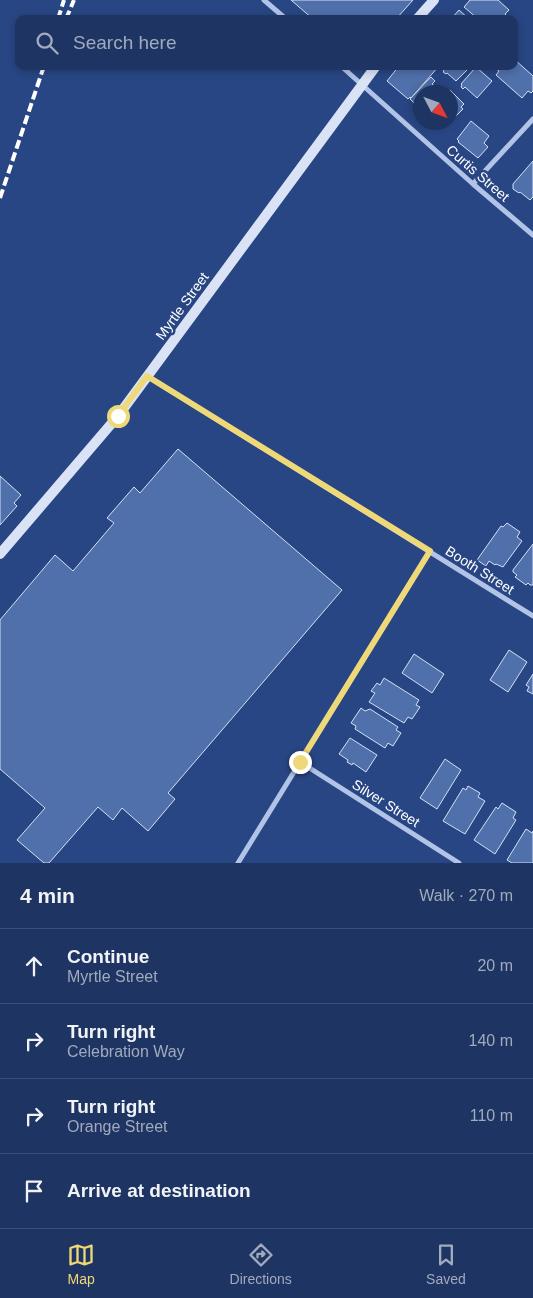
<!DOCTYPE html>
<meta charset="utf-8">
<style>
body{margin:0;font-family:Arial,sans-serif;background:#2b3f6b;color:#f1f3f6}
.compass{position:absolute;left:413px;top:85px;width:45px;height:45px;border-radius:50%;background:#1e3462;box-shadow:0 2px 8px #0003;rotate:131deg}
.stop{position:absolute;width:15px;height:15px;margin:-11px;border:4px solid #eed877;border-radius:50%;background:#fff}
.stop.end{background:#eed877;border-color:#fff;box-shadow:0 1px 5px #0008}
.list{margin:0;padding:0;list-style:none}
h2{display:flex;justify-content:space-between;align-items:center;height:65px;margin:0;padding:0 20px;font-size:21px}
h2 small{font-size:16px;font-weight:400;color:#a1aabe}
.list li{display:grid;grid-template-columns:32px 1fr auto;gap:15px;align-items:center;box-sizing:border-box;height:75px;padding:0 20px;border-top:1px solid #3c4f77}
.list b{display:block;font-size:19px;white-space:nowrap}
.list p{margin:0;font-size:16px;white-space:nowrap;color:#a1aabe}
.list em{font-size:16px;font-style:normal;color:#a1aabe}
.icon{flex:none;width:28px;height:28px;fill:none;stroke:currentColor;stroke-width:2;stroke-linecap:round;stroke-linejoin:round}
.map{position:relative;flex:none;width:533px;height:863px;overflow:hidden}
.search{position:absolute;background:#1e3462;box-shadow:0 2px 8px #0003;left:15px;right:15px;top:15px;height:55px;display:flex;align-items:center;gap:12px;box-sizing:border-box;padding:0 18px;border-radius:10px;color:#a1aabe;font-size:19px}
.sheet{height:365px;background:#1e3462}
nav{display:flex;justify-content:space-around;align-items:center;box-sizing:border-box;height:70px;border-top:1px solid #3c4f77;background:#1e3462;font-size:14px;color:#a1aabe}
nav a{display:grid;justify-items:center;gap:2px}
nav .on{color:#eed877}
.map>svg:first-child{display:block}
.building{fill:#5070ab;stroke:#d4e0f5}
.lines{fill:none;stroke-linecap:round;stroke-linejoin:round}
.street{stroke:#b1c4e7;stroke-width:5}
.secondary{stroke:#dae3f6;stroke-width:10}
.rail{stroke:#fff;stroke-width:4;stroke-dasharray:9 4;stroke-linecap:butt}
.route{stroke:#eed877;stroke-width:6}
.labels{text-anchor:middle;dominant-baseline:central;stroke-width:5;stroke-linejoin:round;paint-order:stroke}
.street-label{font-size:14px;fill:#fff;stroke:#284683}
</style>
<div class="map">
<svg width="533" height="863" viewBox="0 0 533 863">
<rect width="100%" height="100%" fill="#284683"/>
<path class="building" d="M291,0H413L396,19H313Z
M470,0H498L509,10L505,14L510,19H478L464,7Z
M459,10L469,19H451Z
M514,59L533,76V91L531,93L528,91L522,98L496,75L499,71L495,68L497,66H514Z
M399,66H439L411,98L410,97L408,99L387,81Z
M440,66H467L469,68L456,81L447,73L446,74L443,72L444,71Z
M476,67L492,81L477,98L465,87L463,89L461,87L462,85L461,84Z
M431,77L435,81L432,84L437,88L433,92H420V105L418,107L410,99Z
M450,90L464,104L461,107L463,109L452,120H450V92H448Z
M471,121L489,136L484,143L488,147L478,158L458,142L459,141L457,139Z
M533,161V197L530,200L520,192L519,193L513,189V184Z
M178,449L342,590L168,793L175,799L148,831L122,808L113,820L98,807L49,863H44L17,840L45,808L0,769V620L55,555L73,571L114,523L107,518L134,487L140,493Z
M0,476L21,495L14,503L17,506L0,525Z
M507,523L520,532L517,537L522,541L503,567L496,564L495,565L489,561L486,566L477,560L501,526L503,527Z
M533,544V585H530L528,583L526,585L515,577L517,575L513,572V570Z
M509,650L527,662L508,692L490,680Z
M414,654L444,674L432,693L402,673Z
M533,674V694L527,691L529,687L526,685Z
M384,678L419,700L416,705L420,707L412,719L408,717L404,723L369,702L375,693L371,691L377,683L380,685Z
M361,708L365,711L370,709L398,727L396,730L401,733L393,746L388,743L385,748L355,729L356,726L351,723Z
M350,738L377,755L366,772L353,763L352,765L347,762L348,760L339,754Z
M445,759L461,770L437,809L420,798Z
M468,786L480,793L478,797L485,801L465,834L443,821L463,788L466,790Z
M502,803L516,812L513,818L516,820L495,854L474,840L496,807L498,809Z
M526,829L532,833L533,831V863H512L507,860Z"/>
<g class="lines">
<path class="street" d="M264,0L286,19
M341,66L473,184L533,235
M473,184L533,119
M147,376L533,616
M300,762L459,863
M238,863L430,551"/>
<path class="secondary" d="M417,19L434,0
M0,554L118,416L376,66"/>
<path class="rail" d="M58,19L64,0
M66,19L74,0
M0,198L44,66"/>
</g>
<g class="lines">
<path class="route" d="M118,416L147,376L430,551L300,762"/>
</g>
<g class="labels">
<g class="street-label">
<text transform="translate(478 173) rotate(41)">Curtis Street</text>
<text transform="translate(182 306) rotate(-54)">Myrtle Street</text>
<text transform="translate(480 570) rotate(32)">Booth Street</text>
<text transform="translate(386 803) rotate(32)">Silver Street</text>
</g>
</g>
</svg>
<svg class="compass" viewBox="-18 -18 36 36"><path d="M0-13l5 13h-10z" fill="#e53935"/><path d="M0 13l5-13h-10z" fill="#a1aabe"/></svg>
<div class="stop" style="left:118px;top:416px"></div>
<div class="stop end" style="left:300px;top:762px"></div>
<div class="search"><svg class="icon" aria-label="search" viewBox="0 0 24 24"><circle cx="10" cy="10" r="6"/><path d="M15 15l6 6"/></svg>Search here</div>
</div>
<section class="sheet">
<h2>4 min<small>Walk · 270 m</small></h2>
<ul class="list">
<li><svg class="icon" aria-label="ahead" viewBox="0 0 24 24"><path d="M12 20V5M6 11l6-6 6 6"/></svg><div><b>Continue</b><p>Myrtle Street</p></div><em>20 m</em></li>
<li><svg class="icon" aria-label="right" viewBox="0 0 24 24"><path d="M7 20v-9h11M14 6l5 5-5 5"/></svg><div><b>Turn right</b><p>Celebration Way</p></div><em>140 m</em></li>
<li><svg class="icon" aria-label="right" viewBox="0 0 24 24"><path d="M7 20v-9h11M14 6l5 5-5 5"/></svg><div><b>Turn right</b><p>Orange Street</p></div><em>110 m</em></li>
<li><svg class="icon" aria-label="arrive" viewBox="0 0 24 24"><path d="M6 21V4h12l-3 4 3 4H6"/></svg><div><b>Arrive at destination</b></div></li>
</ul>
</section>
<nav>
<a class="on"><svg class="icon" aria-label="map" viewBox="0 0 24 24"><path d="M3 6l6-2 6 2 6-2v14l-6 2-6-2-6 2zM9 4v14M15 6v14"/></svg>Map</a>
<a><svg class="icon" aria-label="directions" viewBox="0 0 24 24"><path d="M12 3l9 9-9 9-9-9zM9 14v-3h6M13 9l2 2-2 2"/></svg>Directions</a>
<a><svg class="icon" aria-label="saved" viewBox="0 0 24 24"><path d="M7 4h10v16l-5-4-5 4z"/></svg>Saved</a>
</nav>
